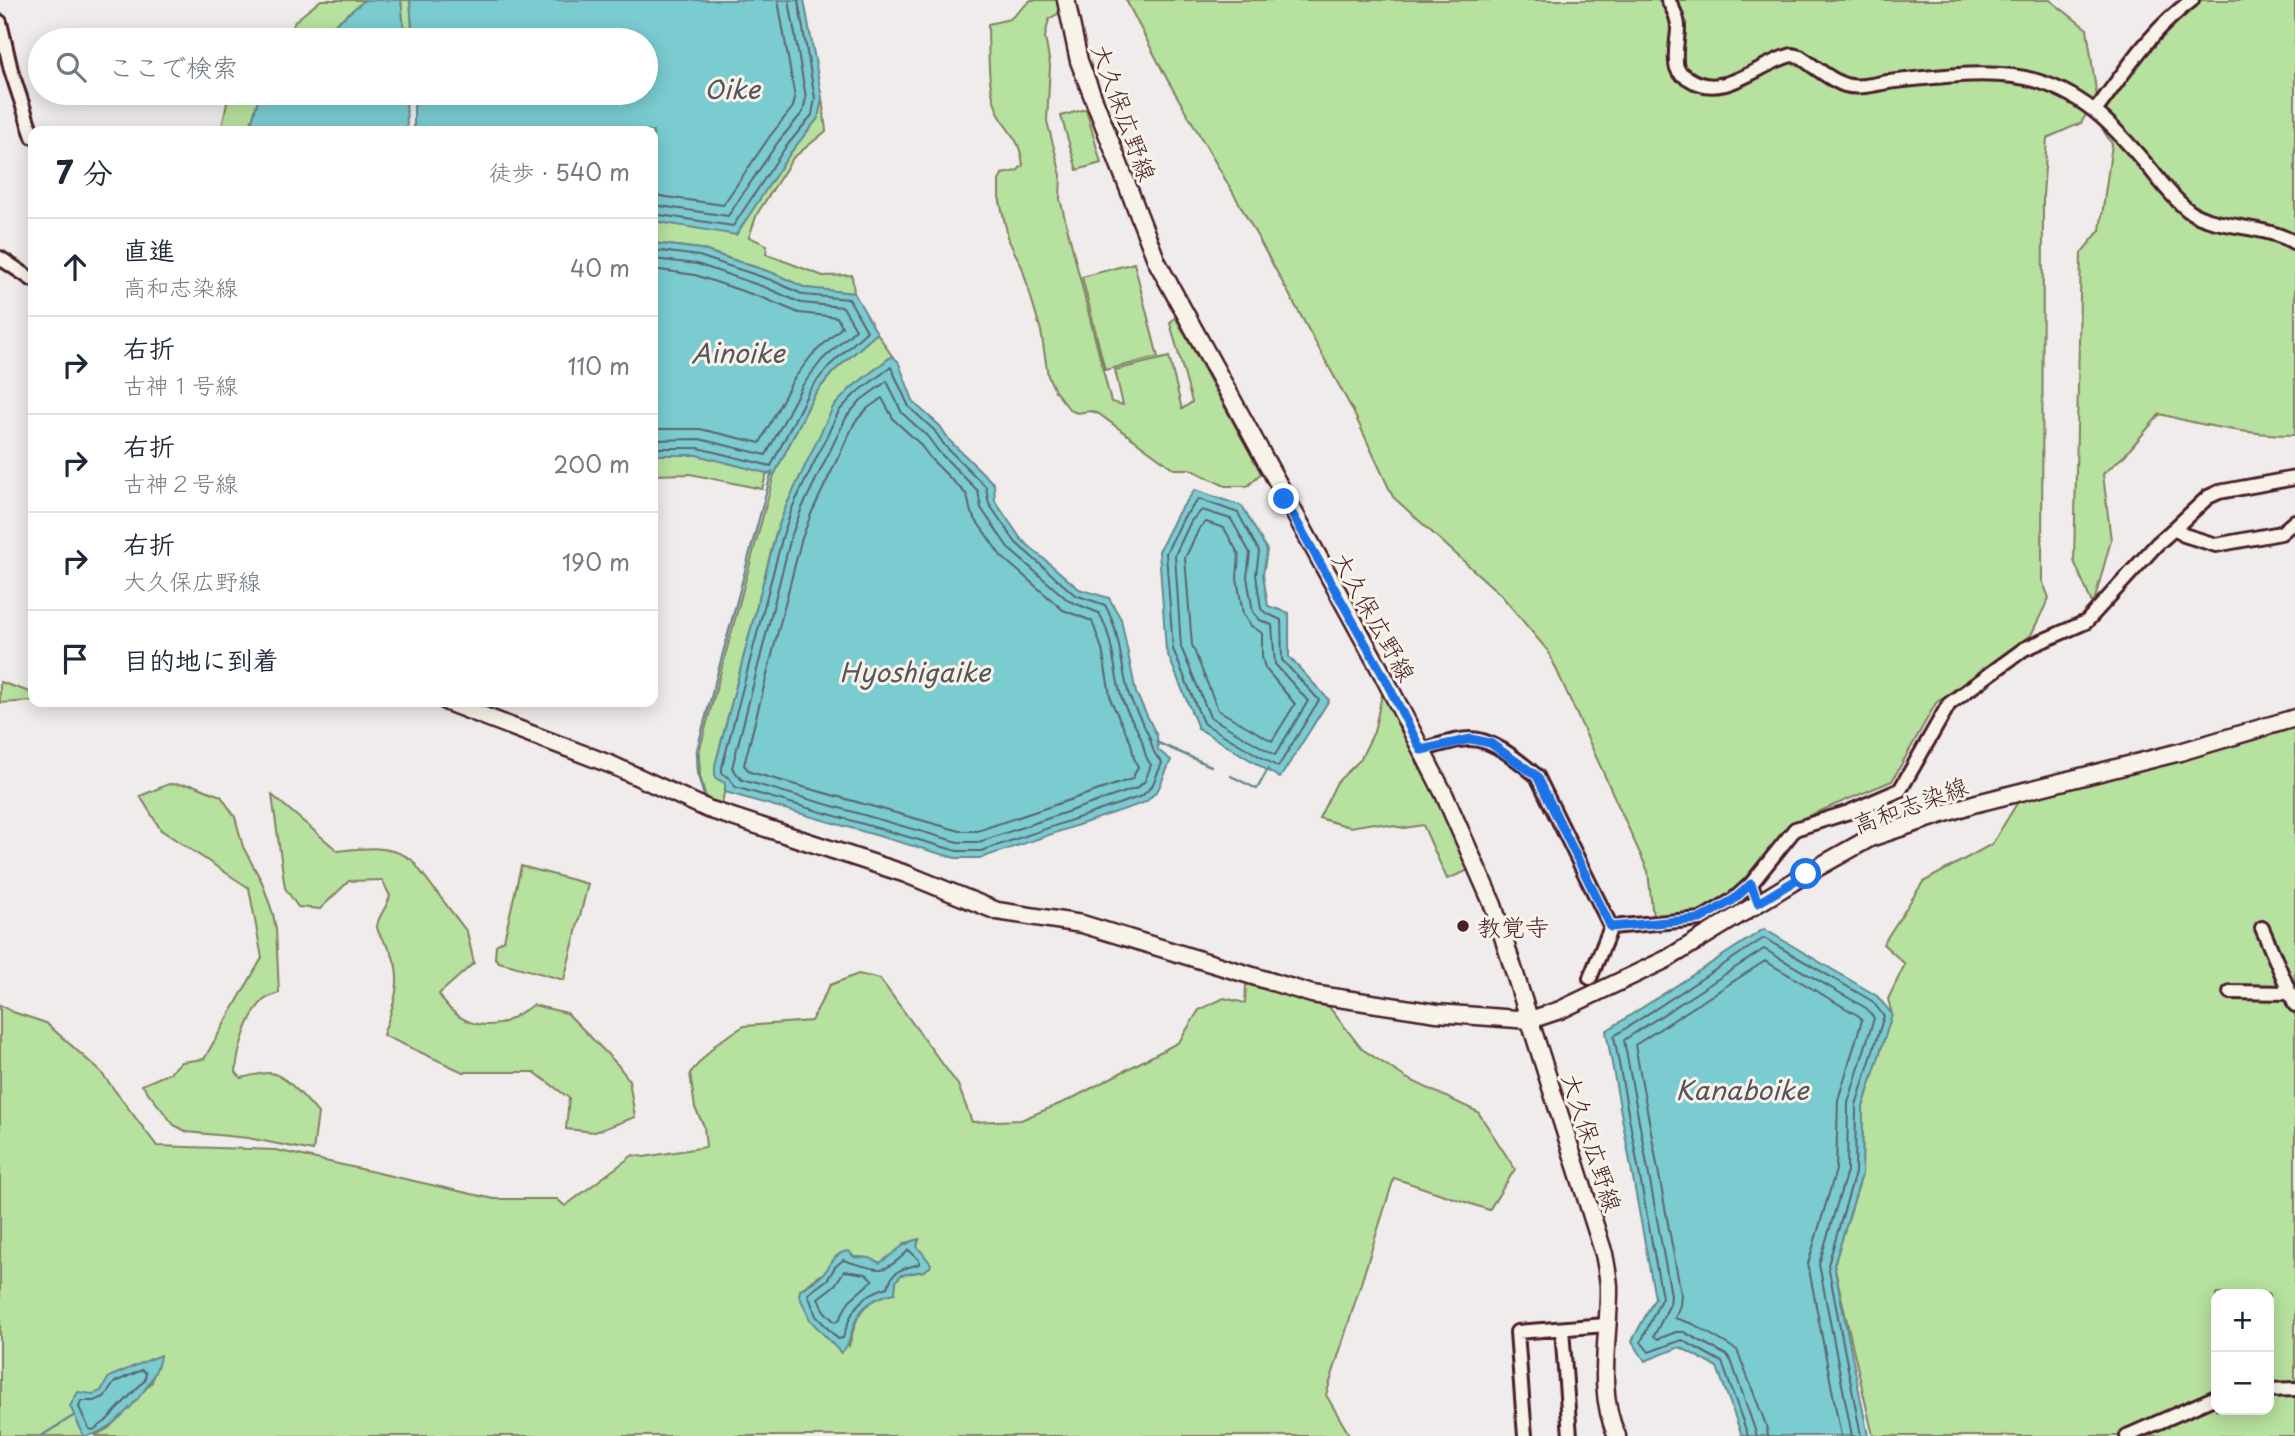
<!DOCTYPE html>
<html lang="ja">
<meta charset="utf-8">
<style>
body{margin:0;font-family:"Playpen Sans","Klee One",sans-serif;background:#f6f6f7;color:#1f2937}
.controls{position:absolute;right:21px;bottom:21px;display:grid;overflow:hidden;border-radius:14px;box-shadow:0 4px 18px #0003}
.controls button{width:63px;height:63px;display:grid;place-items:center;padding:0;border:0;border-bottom:2px solid #e0e1e3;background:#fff;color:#1f2937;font:35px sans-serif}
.stop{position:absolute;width:21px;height:21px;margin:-16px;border:5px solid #1a73e8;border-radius:50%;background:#fff}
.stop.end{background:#1a73e8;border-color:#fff;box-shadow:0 2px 7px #0008}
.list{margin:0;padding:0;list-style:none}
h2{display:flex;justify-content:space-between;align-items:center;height:91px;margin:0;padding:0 28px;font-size:30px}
h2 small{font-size:23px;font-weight:400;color:#747a83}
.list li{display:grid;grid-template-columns:46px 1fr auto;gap:21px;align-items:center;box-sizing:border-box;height:98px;padding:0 28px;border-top:2px solid #e0e1e3}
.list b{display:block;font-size:26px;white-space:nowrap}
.list p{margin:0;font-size:23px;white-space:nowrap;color:#747a83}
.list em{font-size:23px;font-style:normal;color:#747a83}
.icon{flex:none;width:38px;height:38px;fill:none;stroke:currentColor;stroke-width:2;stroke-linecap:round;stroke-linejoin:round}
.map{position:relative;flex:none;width:2295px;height:1436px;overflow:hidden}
.search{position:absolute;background:#fff;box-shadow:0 4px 18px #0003;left:28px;top:28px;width:630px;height:77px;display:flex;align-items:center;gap:18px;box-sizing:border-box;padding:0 24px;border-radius:38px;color:#747a83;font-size:26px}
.panel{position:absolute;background:#fff;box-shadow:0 4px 18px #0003;left:28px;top:126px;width:630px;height:581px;border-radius:14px}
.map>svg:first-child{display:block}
.green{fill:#b7e19e;stroke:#808064;stroke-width:2;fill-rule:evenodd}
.water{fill:#7accd1;stroke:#67878f;stroke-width:2}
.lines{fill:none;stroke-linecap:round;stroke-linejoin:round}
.shore{stroke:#5d646d;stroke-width:2}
.stream{stroke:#67878f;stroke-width:2.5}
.street-casing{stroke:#4a1f2b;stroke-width:18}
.secondary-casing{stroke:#4a1f2b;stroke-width:21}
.street{stroke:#f7f3e8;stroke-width:12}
.secondary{stroke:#f7f3e8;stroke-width:16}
.route{stroke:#1a73e8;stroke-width:9}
.poi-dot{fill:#4a1f2b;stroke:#f7f3e8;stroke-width:2.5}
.labels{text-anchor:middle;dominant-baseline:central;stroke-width:6;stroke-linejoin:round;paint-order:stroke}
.street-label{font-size:24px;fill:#4a1f2b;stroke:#f7f3e8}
.poi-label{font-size:24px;fill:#4a1f2b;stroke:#f7f3e8;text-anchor:start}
.water-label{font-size:26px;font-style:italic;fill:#58535d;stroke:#f7f3e8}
</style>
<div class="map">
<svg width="2295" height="1436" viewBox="0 0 2295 1436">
<rect width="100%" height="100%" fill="#efeceb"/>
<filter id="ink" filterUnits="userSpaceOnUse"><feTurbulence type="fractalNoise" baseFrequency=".0143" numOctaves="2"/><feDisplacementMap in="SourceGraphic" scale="14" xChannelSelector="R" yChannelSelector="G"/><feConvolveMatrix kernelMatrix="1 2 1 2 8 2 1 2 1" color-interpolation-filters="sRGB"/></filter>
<g filter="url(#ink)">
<path class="green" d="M321,0H365L316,40H284L291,33L295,21Z
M401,0H410L413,40H405Z
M1031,0H1059L1061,12L1049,19L1045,37L1050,65L1047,121L1061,175L1060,199L1111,402L1123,405L1115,370L1169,357L1182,409L1192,402L1170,323L1175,317L1261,473L1248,486H1225L1190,469H1174L1099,414L1091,411L1077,413L1070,410L1055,391L1048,376L1041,331L1022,267L1009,241L999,197V181L1002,174L1017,171L1023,165C1019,136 1011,138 1000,116C986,88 989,55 988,24L1010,19Z
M1126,0H2050L2087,29L2097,97L2081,123L2047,138L2043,196L2042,580L2049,598L2031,635L1936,703L1892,781L1791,823L1730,896L1703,911L1689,914L1653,918L1648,871L1548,651L1501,595L1393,497L1352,409L1239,203L1167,79Z
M2196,0H2295V435C2249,435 2204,426 2160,414L2125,455L2103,474L2111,540L2093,606L2074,561L2081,253L2100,230L2112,144L2099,124C2123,72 2155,39 2196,0Z
M232,93H265L258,100L249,131H221L227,103Z
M822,98L826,131L793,158L757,214L749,237L767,245L766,254L823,276L852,275L854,293L805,288L773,273L701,249L653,243V221L736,234L791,152L818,118Z
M1086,109L1101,163L1077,170L1061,116Z
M1134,263L1158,357L1105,370L1082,277Z
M877,333L892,356L850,389L787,504L776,533L715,766L726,783L722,804L706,798L700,776L699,752L774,475L814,395L833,372Z
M653,455H697L767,473L762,489L690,474L653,475Z
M0,682L33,693V701L0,703Z
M1383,690L1427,772L1472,869L1447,879L1423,825L1404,828L1374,823L1350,827L1319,818L1337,782L1360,760L1374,732Z
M2295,726V1436H1873L1834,1265L1862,1174L1863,1107L1892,1014L1888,999L1905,964L1883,944L1923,882L1992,844L2019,800ZM2216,1294H2269V1410H2216Z
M169,784L193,785L221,796L235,817L243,847L262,882L273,914L276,929L279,993C273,995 268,997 264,1000C248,1014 237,1052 236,1072L241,1078C250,1076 260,1073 269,1073C285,1073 308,1102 318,1113L313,1151L248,1138L187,1132L174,1125L142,1085L170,1073L181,1062L204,1059L262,958L249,888L161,830L140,796Z
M272,795L338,851C364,848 390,844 412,860L467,932L474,963L439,994C451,1016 473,1029 499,1024C510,1021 523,1011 533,1005L567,1013L617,1064L629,1080L635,1117L595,1132L566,1129L569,1098L534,1072H463L383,1035C393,1007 405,978 390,950C386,943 377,935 377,926C378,916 388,906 390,896L382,880L349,881L320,909L298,907L285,888Z
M521,866L588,884L564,980L499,962L495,958L496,945L504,940Z
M858,974L880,979L958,1085L972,1122L1021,1120L1071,1099L1179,1042L1199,1010L1224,998L1245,1003L1246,984L1329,1007L1362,1049L1406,1078L1478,1112L1515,1169L1489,1210L1394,1178L1326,1395L1350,1436H94L109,1428L152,1382L155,1367L71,1406L84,1436H0V1005L13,1012L46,1023L100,1071L157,1146L276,1150L494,1199H557L565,1206L633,1155L644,1157L706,1147L704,1126L695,1108L690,1073L717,1043L744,1026L811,1021L830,985ZM919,1240L917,1246L924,1271L901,1275L896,1281L894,1293C861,1300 857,1315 849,1346L800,1290C814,1280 836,1262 853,1258C862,1255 872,1259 880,1263L897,1252L905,1243Z"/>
<path class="water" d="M365,0H401L405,40H316Z
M410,0H804L822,98L818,118L791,152L736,235L653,221V131H414V93H646V40H413Z
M265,93H406L407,131H249L258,100Z
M653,243L700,249L773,273L806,288L854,293L877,333L833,372L814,395L774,475L697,455H653Z
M892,356L898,361L914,403L940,426L950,441L994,484L995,501L1021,539L1079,589L1109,598L1121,619L1136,693L1157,736L1158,750L1171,760L1158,790L1146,802L981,858H955L725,792V783L715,778V766L776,533L787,504L833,407L850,389Z
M1195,490L1242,506L1267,550L1263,575L1268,606L1289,613V657L1329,700L1280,778L1198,728L1166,650L1159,551L1178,513Z
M1764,929L1877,996L1892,1014L1863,1107L1862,1174L1834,1265L1868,1436H1742L1717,1367L1680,1347L1645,1361L1632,1341L1655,1298L1606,1031Z
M919,1239L917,1246L931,1264L930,1267L924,1271L901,1275L896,1281L895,1293C877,1297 862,1304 855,1322C850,1334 851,1343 841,1353L810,1320L799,1295L800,1291C807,1285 818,1280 824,1273C832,1264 834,1252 849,1251L854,1257L870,1258L880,1263C895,1253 902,1243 919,1239Z
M160,1355C159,1381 112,1436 84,1436L70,1406L78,1392L93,1394L101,1391L109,1377Z"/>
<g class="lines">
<path class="shore" d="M653,195L723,205L770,136L793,107L795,98L778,0
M653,205L728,216L778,142L803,112L806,98L789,0
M653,214L733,226L785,148L812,115L815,98L798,0
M653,250L699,256L771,280L804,295L849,299L867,331L828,367L809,391L771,466L698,448H653
M653,259L697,264L767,288L801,303L843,307L856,329L822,360L802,386L766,455L699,439L653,440
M653,269L695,275L763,298L799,313L837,317L842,327L812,355L793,380L760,443L700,429H653
M891,367L909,407L934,430L945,446L986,487L989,504L1016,543L1075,595L1105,605C1121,634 1120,664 1129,695C1134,708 1142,721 1148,734C1155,750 1149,748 1162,763L1152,786L1142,796L981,851H957L735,787L730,779L722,773V767L783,535L793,506L839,411L855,394Z
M887,381L902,413L927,436L939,452L978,491L981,508L1009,549L1069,601L1099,613C1114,639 1113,668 1121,696C1125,712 1137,725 1142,741C1145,751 1144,756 1151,765L1145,781L1137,788L979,842H958L742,780L732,768L791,537L801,510L847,416L861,400Z
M882,398L894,420L919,443L931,459L967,495L971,513L1001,556L1063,610L1092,621L1102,649L1111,701L1131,743L1134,758L1138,767L1132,779L977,831H960L750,772L744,765L801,541L811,514L855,422L868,408Z
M1199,499L1238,513L1259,551L1256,575L1261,609L1266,613L1281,620L1282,660L1319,700L1278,767L1203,723L1173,649L1166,553L1184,517Z
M1202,510L1231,519L1250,553L1247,577L1253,612L1260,620L1272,625L1275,664L1308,701L1275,755L1210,717L1181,647L1175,555L1191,521Z
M1206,522L1224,528L1239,555L1237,578L1243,614L1250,625L1262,633V657L1265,668L1295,704L1272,741L1218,710L1192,645L1185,558L1200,527Z
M909,1250L919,1260V1264C903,1269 893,1269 888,1287C859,1295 851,1310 843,1338L838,1339L816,1316L808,1294L828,1279L835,1267L843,1260C849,1262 875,1270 881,1269C891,1268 902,1256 909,1250Z
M844,1271L866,1274L873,1280L849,1301L839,1320L835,1322L824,1311L818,1298L835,1285Z
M142,1370L146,1373L145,1380L105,1422L93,1430L89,1429L79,1407L81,1401H94L104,1397L115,1382Z
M1748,1436L1722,1362L1682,1340L1649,1352L1641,1342L1662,1297L1614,1036L1764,938L1872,1001L1884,1016L1856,1105L1855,1173L1828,1265L1861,1436
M1757,1436L1732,1363L1728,1356L1684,1332H1676L1658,1339L1654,1336L1670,1304L1671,1295L1624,1040L1764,949L1866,1008L1874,1018L1848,1103L1847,1171L1819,1264L1852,1436
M1768,1436L1766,1425L1737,1350L1693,1324L1675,1318L1680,1305L1681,1294L1635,1045L1765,961L1859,1016L1862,1020L1838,1100L1836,1170L1808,1264L1841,1436"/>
<path class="stream" d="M1156,742L1211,766
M1231,776L1257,789L1268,769
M705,799L698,775L697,750L772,471
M41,1436L75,1415"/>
<g class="street-casing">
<path id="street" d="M1668,0C1686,30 1674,32 1676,62C1676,71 1681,74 1688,78C1723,102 1758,63 1792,55L1800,57C1814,66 1830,80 1845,85C1859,89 1874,84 1888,82C1932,77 1994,68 2037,81C2089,96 2119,132 2152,171C2163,185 2175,200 2189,211C2214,229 2265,224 2295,243
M0,22L11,70L33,137
M2096,110C2127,69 2149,32 2192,0
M0,258L33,280
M2175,528L2208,497L2219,492L2295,478
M1421,750C1436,746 1455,739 1470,739C1494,739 1520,762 1537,776L1611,927
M1758,903L1751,884L1795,829L1849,812L1900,790L1949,704L2024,649L2086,622L2157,544L2175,528L2184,535L2216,545L2281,533L2295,521
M2262,928L2295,1005
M1590,978L1611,927L1701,919L1733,900L1751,884
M2230,992L2290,993
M1562,1329L1570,1436
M2269,1390L2295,1389
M1525,1436L1517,1332L1606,1325
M2127,1436L2216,1397"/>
</g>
<g class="secondary-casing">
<path id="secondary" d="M1066,0L1079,61L1157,262L1383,675L1444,794L1493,905L1604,1254C1606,1264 1608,1275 1609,1286C1610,1335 1595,1389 1617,1436
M447,702L612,765L708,809L906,874L997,911L1082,924L1312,994L1437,1013L1530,1020L1560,1010L1667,959L1806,874L1870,838L1973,804L2180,752L2295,718"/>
</g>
<use href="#street" class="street"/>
<use href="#secondary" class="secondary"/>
</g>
</g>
<g class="lines" filter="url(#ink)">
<path class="route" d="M1284,499L1383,675L1421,750L1471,739L1490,743L1537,776L1611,927L1700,919L1733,900L1751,884L1758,903L1806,874"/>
</g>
<circle class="poi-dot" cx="1463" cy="926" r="7"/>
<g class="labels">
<g class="street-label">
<text transform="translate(1125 112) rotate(70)">大久保広野線</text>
<text transform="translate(1375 616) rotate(61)">大久保広野線</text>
<text transform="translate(1910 804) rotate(-20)">高和志染線</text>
<text transform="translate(1593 1142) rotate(72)">大久保広野線</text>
</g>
<g class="poi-label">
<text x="1477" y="926">教覚寺</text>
</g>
<g class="water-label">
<text x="732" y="88">Oike</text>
<text x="738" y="352">Ainoike</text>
<text x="915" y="671">Hyoshigaike</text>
<text x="1742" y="1089">Kanaboike</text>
</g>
</g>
</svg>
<div class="controls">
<button>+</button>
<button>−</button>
</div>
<div class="stop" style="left:1806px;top:874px"></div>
<div class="stop end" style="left:1284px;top:499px"></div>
<div class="search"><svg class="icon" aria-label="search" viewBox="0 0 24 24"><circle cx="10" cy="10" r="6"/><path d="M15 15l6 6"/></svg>ここで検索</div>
<section class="panel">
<h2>7 分<small>徒歩 · 540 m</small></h2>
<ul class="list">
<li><svg class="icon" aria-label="ahead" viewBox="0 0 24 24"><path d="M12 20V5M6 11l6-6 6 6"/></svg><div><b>直進</b><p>高和志染線</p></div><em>40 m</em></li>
<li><svg class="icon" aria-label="right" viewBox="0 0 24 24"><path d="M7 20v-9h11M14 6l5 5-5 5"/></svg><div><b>右折</b><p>古神１号線</p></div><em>110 m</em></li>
<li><svg class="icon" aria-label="right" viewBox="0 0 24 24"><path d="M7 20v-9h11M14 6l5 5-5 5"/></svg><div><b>右折</b><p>古神２号線</p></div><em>200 m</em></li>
<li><svg class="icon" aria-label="right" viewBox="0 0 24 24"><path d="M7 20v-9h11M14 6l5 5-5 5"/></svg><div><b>右折</b><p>大久保広野線</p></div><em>190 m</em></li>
<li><svg class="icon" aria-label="arrive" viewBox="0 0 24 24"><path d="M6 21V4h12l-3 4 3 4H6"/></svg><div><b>目的地に到着</b></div></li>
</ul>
</section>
</div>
